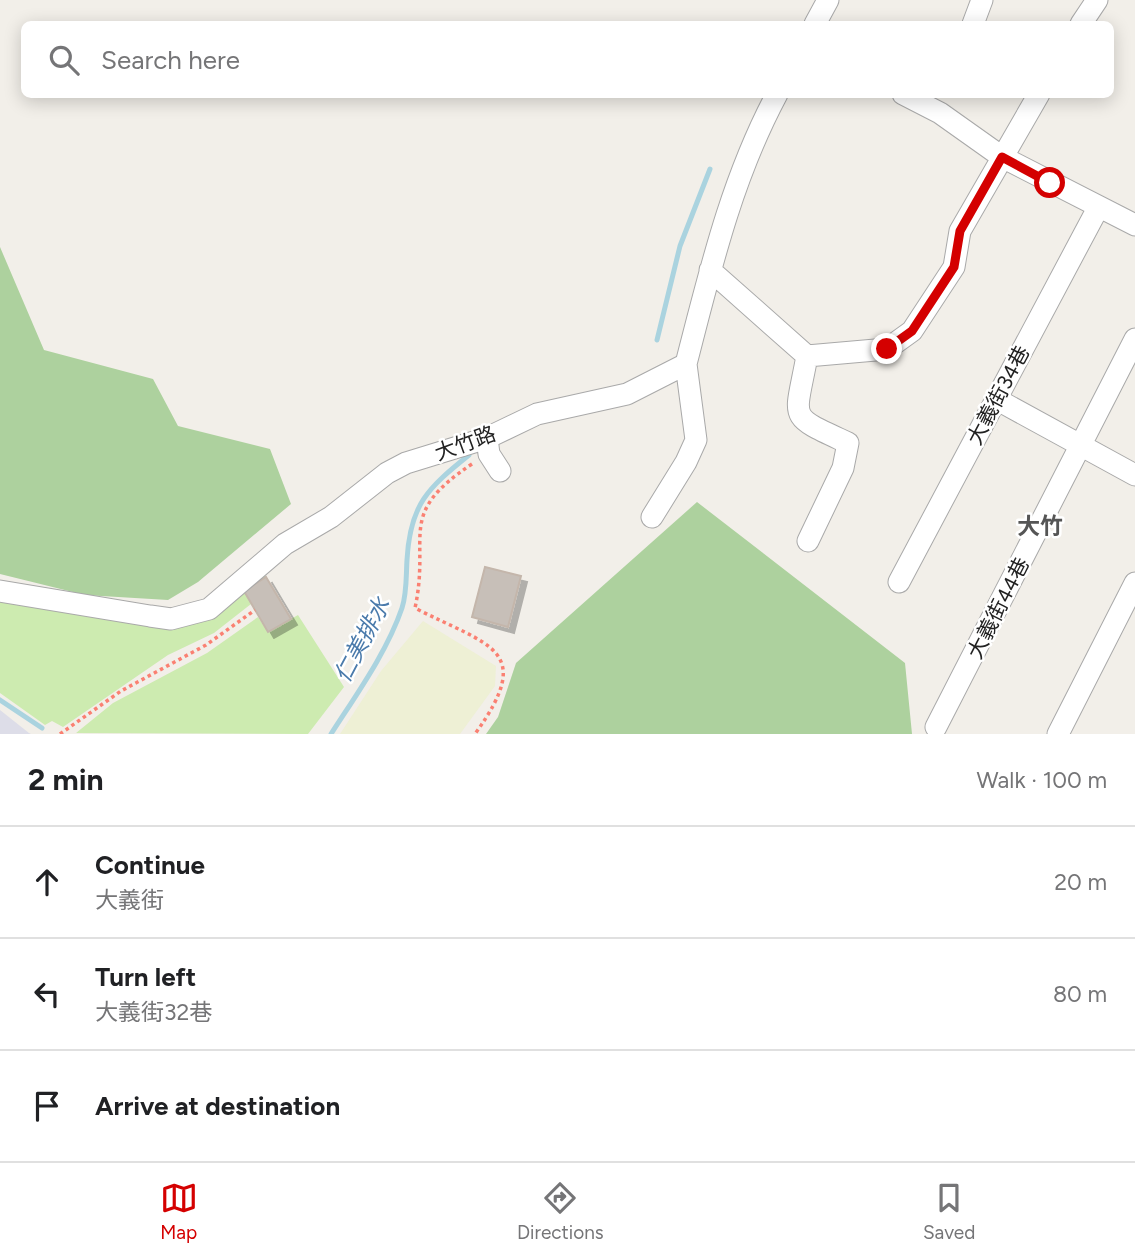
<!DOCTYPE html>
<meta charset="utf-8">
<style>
body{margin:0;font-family:Figtree,"Noto Sans TC",sans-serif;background:#f6f6f6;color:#202124}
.stop{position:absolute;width:21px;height:21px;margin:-16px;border:5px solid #d40000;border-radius:50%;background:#fff}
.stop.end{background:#d40000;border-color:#fff;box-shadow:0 2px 7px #0008}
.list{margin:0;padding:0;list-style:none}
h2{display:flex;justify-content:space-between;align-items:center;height:91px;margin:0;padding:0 28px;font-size:30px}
h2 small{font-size:23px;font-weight:400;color:#757577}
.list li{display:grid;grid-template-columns:46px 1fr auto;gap:21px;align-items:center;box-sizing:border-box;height:112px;padding:0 28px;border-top:2px solid #e0e0e0}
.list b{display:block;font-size:26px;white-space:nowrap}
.list p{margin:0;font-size:23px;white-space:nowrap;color:#757577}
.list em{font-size:23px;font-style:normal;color:#757577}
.icon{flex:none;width:38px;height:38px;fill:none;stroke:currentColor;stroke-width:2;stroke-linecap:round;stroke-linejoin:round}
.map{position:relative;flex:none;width:1135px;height:734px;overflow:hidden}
.search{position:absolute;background:#fff;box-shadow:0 4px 18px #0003;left:21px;right:21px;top:21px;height:77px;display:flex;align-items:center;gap:18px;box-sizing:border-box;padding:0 24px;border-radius:10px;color:#757577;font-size:26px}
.sheet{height:427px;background:#fff}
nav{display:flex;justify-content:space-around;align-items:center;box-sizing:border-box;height:98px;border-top:2px solid #e0e0e0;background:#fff;font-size:19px;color:#757577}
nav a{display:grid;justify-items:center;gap:4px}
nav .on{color:#d40000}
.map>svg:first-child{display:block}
.farmland{fill:#eef0d5}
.grass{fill:#cdebb0}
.forest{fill:#add19e}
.plaza{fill:#dddde8}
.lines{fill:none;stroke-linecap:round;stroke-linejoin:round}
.stream{stroke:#aad3df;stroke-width:5}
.building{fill:#c7bfb8;stroke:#c4b6ab;stroke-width:2;filter:url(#shadow)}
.minor-casing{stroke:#a9a9a9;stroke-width:23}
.path{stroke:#fa8072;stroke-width:3.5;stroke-dasharray:3.5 3.5;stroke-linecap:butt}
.minor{stroke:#fff;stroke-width:21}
.route{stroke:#d40000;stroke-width:9}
.labels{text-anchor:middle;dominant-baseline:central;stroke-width:5;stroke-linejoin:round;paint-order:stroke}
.street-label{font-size:21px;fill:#222;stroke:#fff}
.neighbourhood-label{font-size:23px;font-weight:bold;fill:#555;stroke:#fff}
.water-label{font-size:23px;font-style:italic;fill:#4a7aab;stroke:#fff}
</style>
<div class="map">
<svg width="1135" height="734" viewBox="0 0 1135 734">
<defs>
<filter id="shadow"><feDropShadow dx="6" dy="6" stdDeviation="0" flood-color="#0004"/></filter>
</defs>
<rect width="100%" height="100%" fill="#f2efe9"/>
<path class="farmland" d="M423,621L496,666L495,686L460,734H340L381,671Z"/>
<path class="grass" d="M255,564L266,577L244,591L251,604L214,633L168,655L63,727L52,721L45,725L0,693V601L172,623Z
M298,615L344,687L308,734L76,733L113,703L207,653L258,617L268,632Z"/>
<path class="forest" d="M0,247L44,350L153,379L178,426L270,449L291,504L198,582L168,600L85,595L0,574Z
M697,502L905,663L912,734H486L498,717L516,663Z"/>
<path class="plaza" d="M0,710L29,733L31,734H0Z"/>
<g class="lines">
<path class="stream" d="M657,340L680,246L710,169
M0,700L42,728
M331,734C356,695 387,652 402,608C407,593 406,575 407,560C410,504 428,488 469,455"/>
</g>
<path class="building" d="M485,567L521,576L508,627L472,617Z
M266,577L291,619L268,632L244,591Z"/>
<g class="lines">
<g class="minor-casing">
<path id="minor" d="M815,24L828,0
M973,24L982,0
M1081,24L1097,0
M903,94L940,113L1002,157L1135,225
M710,270L807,356L887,349L912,331L954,267L960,231L1039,94
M807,356C795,422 786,414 848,443L843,468L808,541
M996,399L1135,475
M487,438L489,454L500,471
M652,517L686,462L696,440L686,364
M899,582L1098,208
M0,591L150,616L171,619L209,609L285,544L331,517L387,473L406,463L487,438L537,414L627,394L686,364C710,271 731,180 777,94
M936,727L1135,339
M1058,734L1135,583"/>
</g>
<path class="path" d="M472,464C395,515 431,534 415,608C488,646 537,648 475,734
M60,734L121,691L206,645L255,610"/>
<use href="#minor" class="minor"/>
</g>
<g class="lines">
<path class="route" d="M887,349L912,331L954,267L960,231L1002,157L1050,183"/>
</g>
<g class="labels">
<g class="street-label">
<text transform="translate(998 395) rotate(-62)">大義街34巷</text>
<text transform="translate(465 443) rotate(-20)">大竹路</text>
<text transform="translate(998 608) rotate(-63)">大義街44巷</text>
</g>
<g class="neighbourhood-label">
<text x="1040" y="526">大竹</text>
</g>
<g class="water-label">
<text transform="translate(362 640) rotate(-62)">仁美排水</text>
</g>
</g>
</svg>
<div class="stop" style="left:1050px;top:183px"></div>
<div class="stop end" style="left:887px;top:349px"></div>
<div class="search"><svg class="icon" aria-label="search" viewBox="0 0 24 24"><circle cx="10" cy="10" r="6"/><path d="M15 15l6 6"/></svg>Search here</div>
</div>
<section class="sheet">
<h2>2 min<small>Walk · 100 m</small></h2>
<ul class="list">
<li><svg class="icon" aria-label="ahead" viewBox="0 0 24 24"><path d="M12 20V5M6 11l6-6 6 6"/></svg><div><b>Continue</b><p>大義街</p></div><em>20 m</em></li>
<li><svg class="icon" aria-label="left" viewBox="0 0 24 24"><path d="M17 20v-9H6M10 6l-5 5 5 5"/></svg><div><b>Turn left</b><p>大義街32巷</p></div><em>80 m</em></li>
<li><svg class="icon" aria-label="arrive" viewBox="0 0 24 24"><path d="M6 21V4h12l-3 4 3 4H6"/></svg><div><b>Arrive at destination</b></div></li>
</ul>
</section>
<nav>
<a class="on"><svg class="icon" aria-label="map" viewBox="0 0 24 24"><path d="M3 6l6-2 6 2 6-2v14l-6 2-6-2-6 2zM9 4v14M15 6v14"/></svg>Map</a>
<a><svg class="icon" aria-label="directions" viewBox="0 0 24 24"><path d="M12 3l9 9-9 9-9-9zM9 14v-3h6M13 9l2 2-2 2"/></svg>Directions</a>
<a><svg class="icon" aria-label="saved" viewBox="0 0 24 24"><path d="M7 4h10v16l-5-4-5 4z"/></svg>Saved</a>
</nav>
